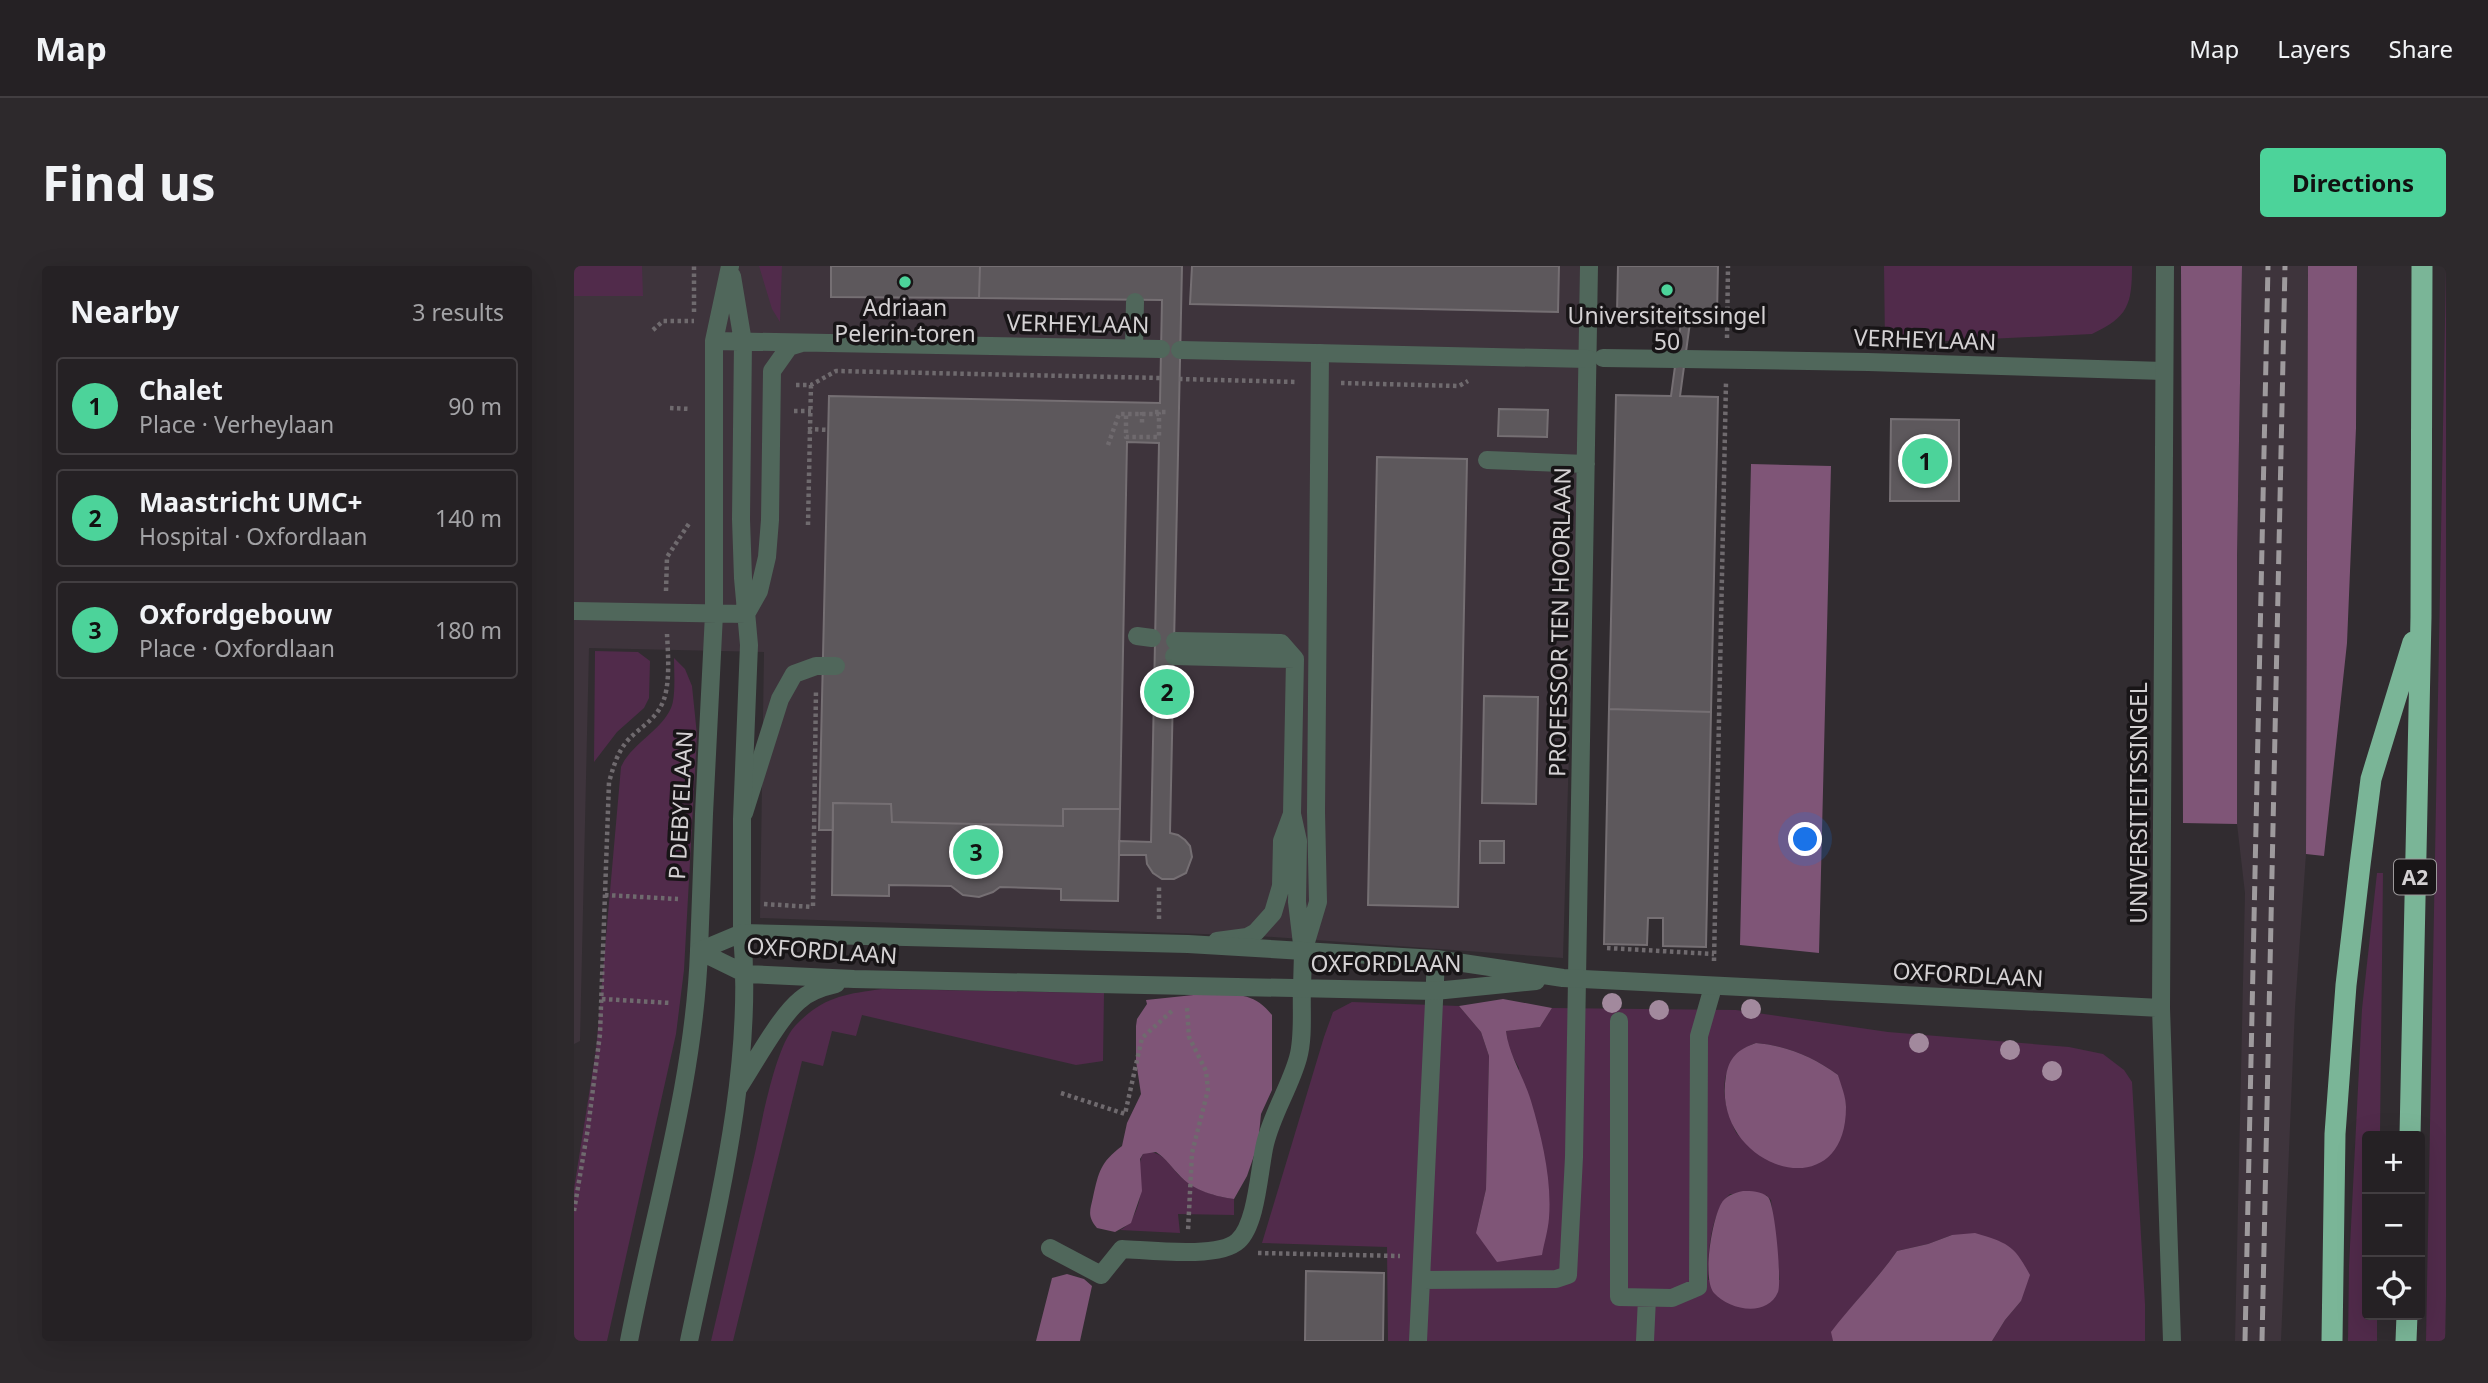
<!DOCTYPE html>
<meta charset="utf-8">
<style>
body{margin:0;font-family:"Noto Sans",sans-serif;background:#2d292c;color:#f1f3f6}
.controls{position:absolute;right:21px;bottom:21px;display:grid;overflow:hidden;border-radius:7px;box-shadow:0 7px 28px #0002}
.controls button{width:63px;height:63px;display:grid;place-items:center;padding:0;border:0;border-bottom:2px solid #423e41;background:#252124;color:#f1f3f6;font:35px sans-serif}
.you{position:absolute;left:1232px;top:574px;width:24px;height:24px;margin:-18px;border:5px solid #fff;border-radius:50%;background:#1a73e8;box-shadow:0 0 0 10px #1a73e833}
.badge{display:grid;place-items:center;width:46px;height:46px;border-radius:50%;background:#4cd39a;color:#111;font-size:23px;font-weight:700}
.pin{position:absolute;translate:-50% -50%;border:4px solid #fff;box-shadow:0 2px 7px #0006}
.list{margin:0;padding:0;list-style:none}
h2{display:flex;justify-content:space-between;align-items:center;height:91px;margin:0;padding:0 28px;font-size:30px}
h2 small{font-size:23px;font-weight:400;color:#a3a3a6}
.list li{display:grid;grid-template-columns:46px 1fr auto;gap:21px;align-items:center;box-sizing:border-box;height:98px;margin:0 14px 14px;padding:0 14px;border:2px solid #423e41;border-radius:7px}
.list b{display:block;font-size:26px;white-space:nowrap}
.list p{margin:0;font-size:23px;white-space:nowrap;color:#a3a3a6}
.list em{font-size:23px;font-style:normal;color:#a3a3a6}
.icon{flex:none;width:38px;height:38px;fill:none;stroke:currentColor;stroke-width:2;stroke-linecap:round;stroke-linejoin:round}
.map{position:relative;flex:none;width:1872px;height:1075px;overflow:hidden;border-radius:7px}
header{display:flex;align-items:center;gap:42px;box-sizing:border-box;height:98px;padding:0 35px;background:#252124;border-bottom:2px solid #423e41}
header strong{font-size:33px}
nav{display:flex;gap:38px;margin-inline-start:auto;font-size:24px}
.intro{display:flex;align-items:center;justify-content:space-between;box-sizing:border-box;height:168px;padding:0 42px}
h1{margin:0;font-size:49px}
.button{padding:18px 32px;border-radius:7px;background:#4cd39a;color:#111;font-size:24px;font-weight:700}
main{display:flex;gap:42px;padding:0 42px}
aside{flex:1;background:#252124;border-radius:7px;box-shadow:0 7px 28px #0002}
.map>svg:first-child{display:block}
.built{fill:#3e343c}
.green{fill:#512b4b;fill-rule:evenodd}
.forest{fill:#7f5577}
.building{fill:#5d585c;stroke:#756f73;stroke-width:2}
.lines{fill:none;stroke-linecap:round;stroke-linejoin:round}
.path{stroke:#6f6a6e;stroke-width:4.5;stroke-dasharray:3.5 3.5;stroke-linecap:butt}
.service{stroke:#50675b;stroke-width:18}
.minor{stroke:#50675b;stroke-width:18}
.tertiary{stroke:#50675b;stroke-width:18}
.motorway{stroke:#7ab597;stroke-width:21}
.rail{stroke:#9e9a9d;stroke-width:5;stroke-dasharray:14 7;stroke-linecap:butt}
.tree{fill:#a2899d}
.poi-dot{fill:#4cd39a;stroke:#181517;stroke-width:2.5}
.labels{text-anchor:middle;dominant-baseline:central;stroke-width:7;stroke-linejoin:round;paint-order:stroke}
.shield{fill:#181517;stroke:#9c999b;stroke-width:2}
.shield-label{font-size:21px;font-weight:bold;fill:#d4d1d3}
.poi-label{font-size:23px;fill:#d4d1d3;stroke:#181517}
.street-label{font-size:23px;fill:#d4d1d3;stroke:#181517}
</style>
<header>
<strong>Map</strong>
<nav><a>Map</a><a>Layers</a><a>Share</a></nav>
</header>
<div class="intro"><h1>Find us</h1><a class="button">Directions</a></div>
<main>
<aside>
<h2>Nearby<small>3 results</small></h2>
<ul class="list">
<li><span class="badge">1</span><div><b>Chalet</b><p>Place · Verheylaan</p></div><em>90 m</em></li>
<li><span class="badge">2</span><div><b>Maastricht UMC+</b><p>Hospital · Oxfordlaan</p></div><em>140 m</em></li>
<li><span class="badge">3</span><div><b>Oxfordgebouw</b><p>Place · Oxfordlaan</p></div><em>180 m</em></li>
</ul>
</aside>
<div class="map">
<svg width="1872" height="1075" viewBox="0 0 1872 1075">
<rect width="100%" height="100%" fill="#312c30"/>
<path class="built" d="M0,0H1009L989,692L684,670L186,652L190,386L15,382L6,775L0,778Z
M1668,0H1734L1732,588L1721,742L1707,1075H1661L1671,627L1663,558V291Z"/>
<path class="green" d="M0,0H68L69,30H0Z
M185,0H208L206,56L198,43Z
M1310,0H1558C1558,39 1554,51 1518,68L1311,78Z
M1872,0V1030L1871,1075H1852Z
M21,385L64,386L76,395L75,432L70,442L43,466L20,496Z
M100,392L111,403L118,420L123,469L110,704L102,768L33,1075H0V923L22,784L47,501C57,478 87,465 97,442C102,431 100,404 100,392Z
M1803,607H1809L1806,870H1793V1049H1803V1075H1774L1775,1000L1788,743Z
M308,723L530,727L529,795L502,799L288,749L282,770L258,765L249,800L228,795L159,1075H137C152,1012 166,949 181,887C188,855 201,782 221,760C248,731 271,728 308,723Z
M778,736L885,740L907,766L915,790L912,923L902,967L945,802L935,784L932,765L966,761L978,742L1162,744L1314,766L1495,781L1529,788L1550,804L1558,816L1571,1038V1075H1418L1431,1054L1447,1035L1378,969L1354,978L1323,985C1303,1014 1278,1038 1258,1066L1259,1075H814L813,981L688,977L750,771L759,746ZM1182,777C1214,780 1239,791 1264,809L1272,839L1271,847L1229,901C1217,895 1172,876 1164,869C1160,865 1158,855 1155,849C1145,821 1150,787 1182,777ZM1156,928L1192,929L1197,934L1206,1014H1134C1134,987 1136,947 1156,928Z
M575,886C592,887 597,903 609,913C622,924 643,931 660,933V949L604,948L606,967L546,964C560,958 567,935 567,921C567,909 563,898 569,888Z"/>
<path class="forest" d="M1607,0H1668L1663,291V558L1609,557Z
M1734,0H1783L1782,162L1773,377L1750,590L1732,588Z
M1177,198L1257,200L1245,687L1166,679Z
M629,728C658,729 679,724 698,749V824L687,848L684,878L673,910L660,933C643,931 619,924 607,911C598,902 592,892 582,886L569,888L566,893L568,925L557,957L541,966L523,962C513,950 516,945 519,931C525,905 526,897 548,880L553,857L567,828L562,795V760L563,753L573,738L572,734Z
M929,733L978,742L966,761L932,765C935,790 950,811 957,835C968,872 978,914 975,952C974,965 970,977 968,989L923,996L902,967L912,923L915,790L907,766L885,740Z
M1182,777C1214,780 1239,791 1264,809C1267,819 1272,831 1272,841C1272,947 1136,901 1152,810C1155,792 1164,783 1182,777Z
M1169,925C1177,925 1187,925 1194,931C1201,938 1208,1016 1204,1026C1193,1052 1155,1044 1140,1027C1128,1013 1138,954 1147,938C1151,930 1160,927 1169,925Z
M1401,967C1434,977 1440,979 1456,1009L1447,1035L1431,1054L1418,1075H1259L1257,1066C1278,1038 1303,1014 1323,985L1354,978L1378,969Z
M493,1008L510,1013L518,1020L506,1075H462L478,1012Z"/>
<path class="building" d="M257,0H406L405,32L257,31Z
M406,0H608L596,567L604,569L611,574L616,580L618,591L612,607L600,613H588L579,607L573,598L572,589H545V575L577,576L585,177L553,176L546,543H489V560L318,556L317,538L259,537V564H245L255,130L586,137L588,34L405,32Z
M618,0H985L984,46L616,38Z
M1044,0H1144L1143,49L1043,47Z
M1108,49H1117L1106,130L1144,131L1137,446L1035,443L1042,129L1097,130Z
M925,143L974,144L973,171L924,170Z
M1317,153L1385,154V235H1316Z
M803,191L893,193L884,641L794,639Z
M910,430L964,431L962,538L908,537Z
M1035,443L1137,446L1132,681L1089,680V652H1074L1073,679L1030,678Z
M259,537L317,538L318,556L489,560V543H546L544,635L487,634V623L426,621L419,626L405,631L389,629L377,620L315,619V630L258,629Z
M906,575H930V597H906Z
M732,1005L810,1007L809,1075H731Z"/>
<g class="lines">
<path class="path" d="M120,46V0
M79,64L89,55H120
M1153,72L1154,0
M605,113L724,116
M767,117L885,120L894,115
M222,119H237L262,105L587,112
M237,119L236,163L254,164
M96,142L117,143
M220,145H237
M568,146V159
M581,146H595
M534,179L545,148H585V171H552V146
M234,259L236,163
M92,325L93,291L116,256
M31,629L104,633
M190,638L239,641
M239,640L242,423
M585,653V619
M1033,682L1140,688
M1140,695L1152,116
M28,733L97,737
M613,742L615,771L632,805L634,824L618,887L614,965
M487,827L551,848L568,772L600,743
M0,945L14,862L26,768L35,516C40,499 44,484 56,472C66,462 81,453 87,440C97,422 94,388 93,368
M684,987L826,990"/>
<path class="service" d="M560,82L561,36
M913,194L1012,198
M563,370L578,372
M601,375L707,377L721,393L718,548L724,575L723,636L728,678
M600,390L721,393
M170,547L206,433L220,408L242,400H262
M643,675L673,671L682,666L699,647L707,620L708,575L718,548
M729,686L744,636L742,546L746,87
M862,693L847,1014L982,1013L994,1009L1000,891L1015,0
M1045,755V1031L1098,1032L1124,1021L1125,770L1139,721
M476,982L527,1009L548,983C575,984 645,993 664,975C683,958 685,903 691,878C698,848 716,821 724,792C730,771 727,744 728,722
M844,1075L847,1014
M1071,1075L1073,1032"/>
<path class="minor" d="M158,10L169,76L167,253L169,312L175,379L168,553V667
M140,75L587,83
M606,84L1014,93
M1029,92L1102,93
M1110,93L1294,96L1590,105
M0,345L172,348
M172,348L185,325L193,291L196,254L198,105L215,81L228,77
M125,685L130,548L140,348V75L156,0"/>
<path class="tertiary" d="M1591,0L1587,742L1598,1075
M125,685L168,667L614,678L862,693L989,712L1587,742
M125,685L172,708L280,713L861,725L962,715
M728,722L729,686
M165,821C180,798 206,750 226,734C236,725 249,721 262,718
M55,1075C80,945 120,818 125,685
M115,1075C143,943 180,802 168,667"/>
<path class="motorway" d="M1836,870L1847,351L1848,0
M1758,1075L1761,868L1772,719L1786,599L1797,513L1839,376
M1832,1075L1833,1049"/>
<path class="rail" d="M1671,1075L1694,0
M1688,1075L1711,0"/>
</g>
<g class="tree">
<circle cx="1038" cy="737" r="10"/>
<circle cx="1177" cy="743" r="10"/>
<circle cx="1085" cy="744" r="10"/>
<circle cx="1345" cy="777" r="10"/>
<circle cx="1436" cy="784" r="10"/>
<circle cx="1478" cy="805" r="10"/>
</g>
<g class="poi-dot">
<circle cx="331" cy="16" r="7"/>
<circle cx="1093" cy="24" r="7"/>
</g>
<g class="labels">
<rect class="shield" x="1820" y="593.5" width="42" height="35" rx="5"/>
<g class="shield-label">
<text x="1841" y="611">A2</text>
</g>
<g class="poi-label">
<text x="331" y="41">Adriaan<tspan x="331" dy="26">Pelerin-toren</tspan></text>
<text x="1093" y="49">Universiteitssingel<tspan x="1093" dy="26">50</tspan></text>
</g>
<g class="street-label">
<text transform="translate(504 57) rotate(1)">VERHEYLAAN</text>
<text transform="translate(1351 73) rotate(2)">VERHEYLAAN</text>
<text transform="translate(985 356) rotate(-89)">PROFESSOR TEN HOORLAAN</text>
<text transform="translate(1564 537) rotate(-90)">UNIVERSITEITSSINGEL</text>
<text transform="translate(106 539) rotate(-87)">P DEBYELAAN</text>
<text transform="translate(248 684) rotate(4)">OXFORDLAAN</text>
<text x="812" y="697">OXFORDLAAN</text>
<text transform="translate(1394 708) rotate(3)">OXFORDLAAN</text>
</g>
</g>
</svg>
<div class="controls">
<button>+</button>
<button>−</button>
<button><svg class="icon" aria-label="locate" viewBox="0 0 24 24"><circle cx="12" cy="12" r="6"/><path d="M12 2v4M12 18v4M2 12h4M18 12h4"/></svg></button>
</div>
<div class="you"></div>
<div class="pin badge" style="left:1351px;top:195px">1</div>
<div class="pin badge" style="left:593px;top:426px">2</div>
<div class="pin badge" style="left:402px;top:586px">3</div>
</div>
</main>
